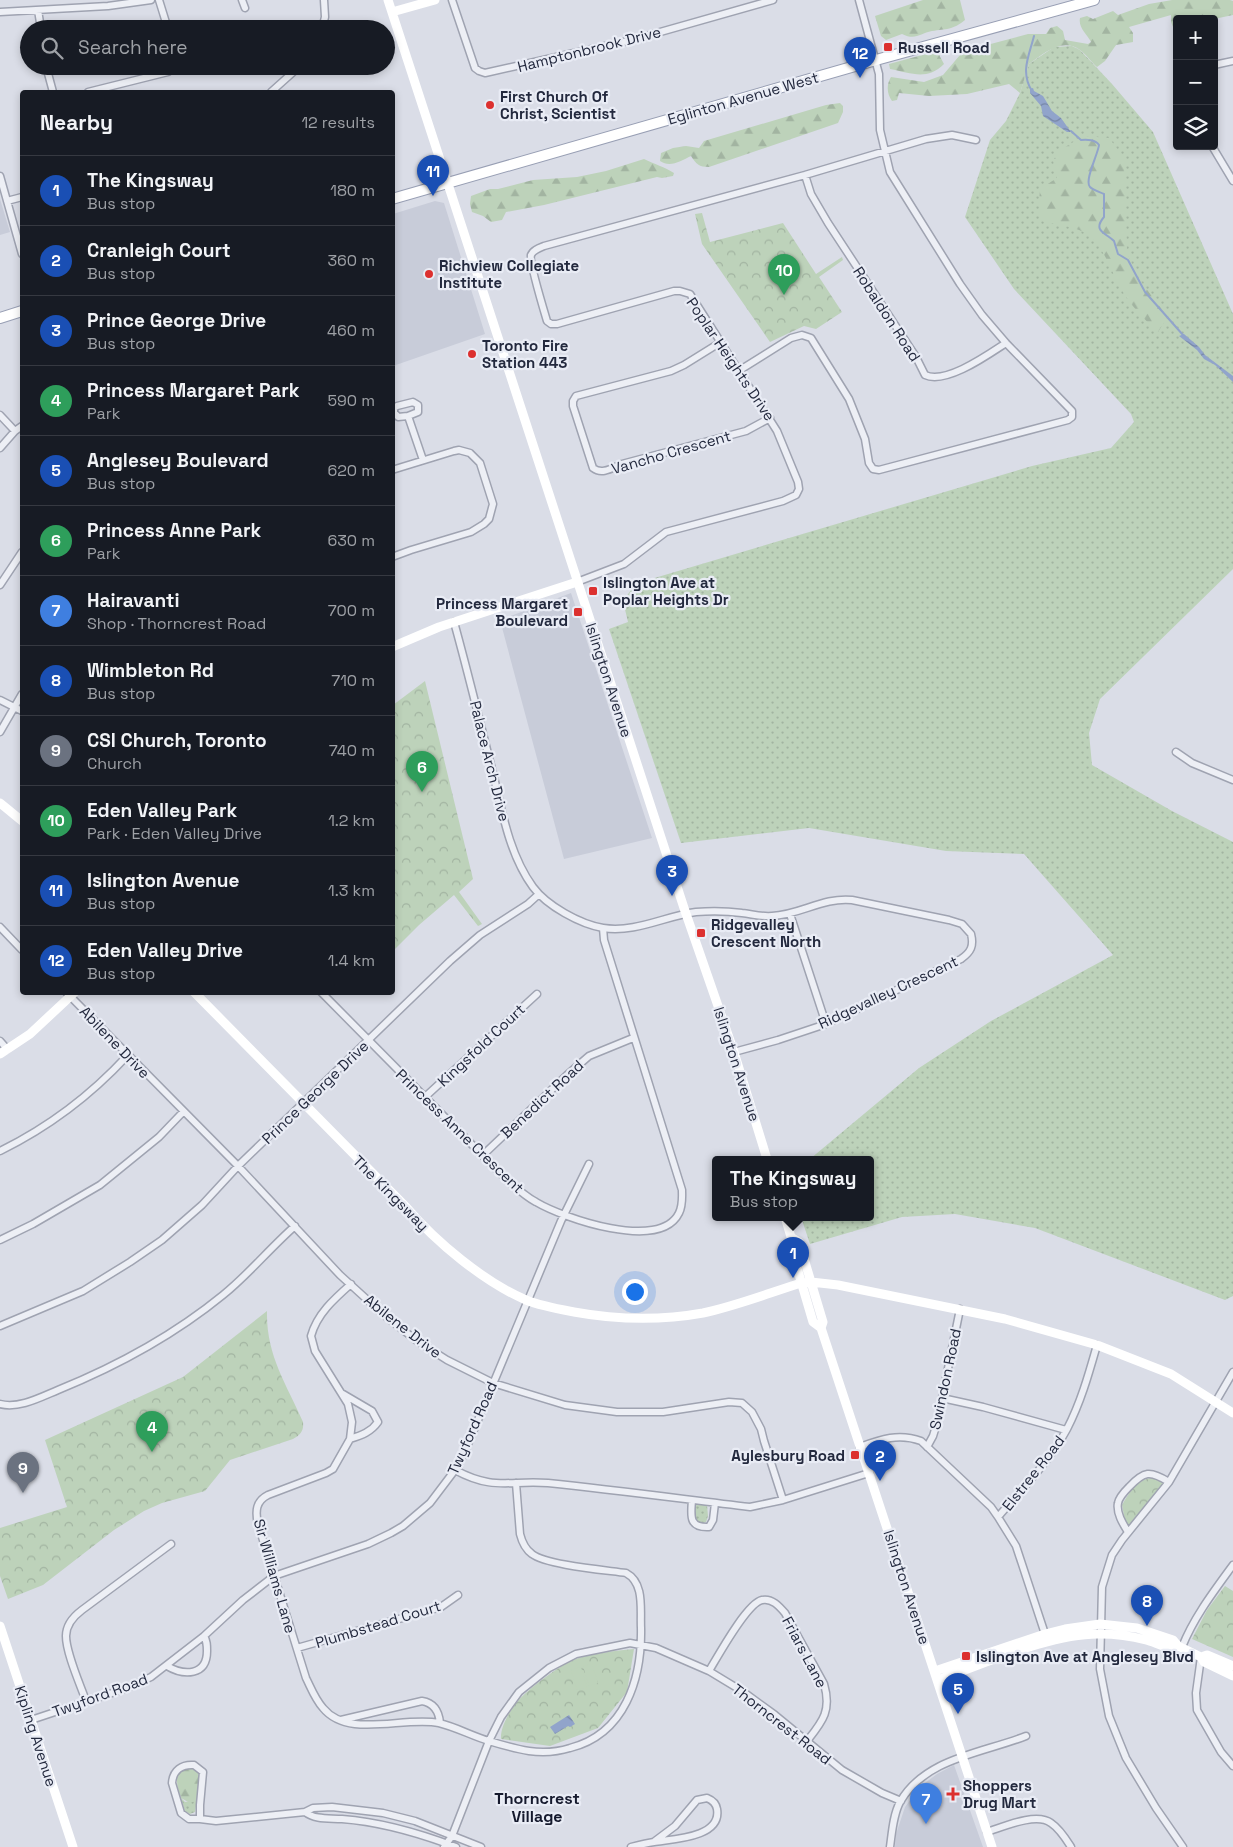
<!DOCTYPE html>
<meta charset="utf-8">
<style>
body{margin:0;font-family:"Space Grotesk",sans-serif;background:#20242c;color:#f1f3f6}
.controls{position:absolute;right:15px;top:15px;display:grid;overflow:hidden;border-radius:5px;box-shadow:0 2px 8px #0003}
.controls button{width:45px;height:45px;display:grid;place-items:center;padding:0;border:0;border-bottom:1px solid #363941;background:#171b24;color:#f1f3f6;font:25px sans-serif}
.you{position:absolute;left:634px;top:1291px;width:18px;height:18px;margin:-12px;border:4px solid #fff;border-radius:50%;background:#1a73e8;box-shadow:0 0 0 8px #1a73e833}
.badge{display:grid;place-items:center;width:32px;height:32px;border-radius:50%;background:#8c9099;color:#fff;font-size:16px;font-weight:700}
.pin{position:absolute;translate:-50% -41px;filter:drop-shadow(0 1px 2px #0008)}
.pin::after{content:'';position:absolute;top:26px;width:18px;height:15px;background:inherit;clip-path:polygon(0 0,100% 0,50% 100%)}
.popup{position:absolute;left:712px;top:1156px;width:162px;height:65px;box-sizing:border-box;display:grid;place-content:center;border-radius:5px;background:#171b24;filter:drop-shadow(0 1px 4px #0005);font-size:16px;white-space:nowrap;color:#9ea1a6}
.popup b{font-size:19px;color:#f1f3f6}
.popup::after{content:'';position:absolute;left:50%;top:100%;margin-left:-10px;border:10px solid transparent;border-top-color:#171b24}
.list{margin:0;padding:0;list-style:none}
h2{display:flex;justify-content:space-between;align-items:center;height:65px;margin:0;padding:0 20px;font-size:21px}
h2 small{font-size:16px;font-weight:400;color:#9ea1a6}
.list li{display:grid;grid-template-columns:32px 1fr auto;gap:15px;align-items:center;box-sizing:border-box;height:70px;padding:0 20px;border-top:1px solid #363941}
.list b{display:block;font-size:19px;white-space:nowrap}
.list p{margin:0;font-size:16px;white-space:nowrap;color:#9ea1a6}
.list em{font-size:16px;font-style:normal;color:#9ea1a6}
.icon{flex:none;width:28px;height:28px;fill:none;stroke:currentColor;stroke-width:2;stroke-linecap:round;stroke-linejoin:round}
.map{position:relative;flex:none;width:1233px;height:1847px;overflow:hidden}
.search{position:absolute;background:#171b24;box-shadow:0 2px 8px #0003;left:20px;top:20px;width:375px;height:55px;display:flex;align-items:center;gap:12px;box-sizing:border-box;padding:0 18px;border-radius:28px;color:#9ea1a6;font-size:19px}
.panel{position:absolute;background:#171b24;box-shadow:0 2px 8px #0003;left:20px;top:90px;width:375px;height:905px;border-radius:5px}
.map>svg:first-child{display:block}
.built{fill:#c8ccd9}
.grass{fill:url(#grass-dots)}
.forest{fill:url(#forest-firs)}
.park{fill:url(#park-crowns)}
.garden{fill:#bdd2ba}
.water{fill:url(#water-waves)}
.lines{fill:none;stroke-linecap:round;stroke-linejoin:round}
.stream{stroke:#91a4cb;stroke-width:2}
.street-casing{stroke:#9fa3b1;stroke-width:9}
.primary-casing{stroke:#989fb4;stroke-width:12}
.street{stroke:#edeff5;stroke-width:6}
.secondary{stroke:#fff;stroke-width:9}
.primary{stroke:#fff;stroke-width:10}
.poi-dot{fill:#dc302f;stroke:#e9ecf5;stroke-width:2}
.labels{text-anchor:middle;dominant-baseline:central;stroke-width:4.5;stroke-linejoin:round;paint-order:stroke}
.poi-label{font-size:15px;font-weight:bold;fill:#23293e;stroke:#e9ecf5;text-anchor:start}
.street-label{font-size:15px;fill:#23293e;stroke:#e9ecf5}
.neighbourhood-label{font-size:16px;font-weight:bold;fill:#161a2e;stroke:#e9ecf5}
</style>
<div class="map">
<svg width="1233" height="1847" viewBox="0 0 1233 1847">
<defs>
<pattern id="grass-dots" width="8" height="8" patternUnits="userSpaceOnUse" patternTransform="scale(1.25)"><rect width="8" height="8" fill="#bdd2ba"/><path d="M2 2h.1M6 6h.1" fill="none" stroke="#a2b4a1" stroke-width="1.8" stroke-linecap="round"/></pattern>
<pattern id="forest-firs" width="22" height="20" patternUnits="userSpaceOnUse" patternTransform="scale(1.25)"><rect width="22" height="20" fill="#bdd2ba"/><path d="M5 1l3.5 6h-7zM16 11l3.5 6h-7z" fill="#a2b4a1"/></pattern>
<pattern id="park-crowns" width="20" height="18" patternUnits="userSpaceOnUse" patternTransform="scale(1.25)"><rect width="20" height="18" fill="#bdd2ba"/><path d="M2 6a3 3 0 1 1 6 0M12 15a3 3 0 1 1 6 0" fill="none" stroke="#a2b4a1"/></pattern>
<pattern id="water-waves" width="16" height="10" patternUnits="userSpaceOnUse" patternTransform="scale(1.25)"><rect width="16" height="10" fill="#91a4cb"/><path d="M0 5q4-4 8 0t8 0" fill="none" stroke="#7686a6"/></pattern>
</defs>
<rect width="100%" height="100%" fill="#dadde7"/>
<path class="built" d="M0,199L10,232L0,235Z
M435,201L444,203L485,334L393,366V214Z
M571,593L652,838L564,859L500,620Z
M954,1765L983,1847H895L896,1834L905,1807L921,1786L937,1774Z"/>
<path class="grass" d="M1072,46L1080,50L1112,84L1153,132L1233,314V569L1100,699L1089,733L1092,765L1172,811L1233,842V1296L1225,1300L1035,1228L955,1214L902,1217L810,1244L801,1217H870V1159H810L919,1068L991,1021L1113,955L1024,854L946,851L809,828L681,843L609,629L628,622L623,601L631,590V585L1032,466L1111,448L1134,422L1131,414L1014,289L965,217L990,140L1006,121L1020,93L1029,64L1054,47Z
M700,1503L707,1505L708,1516L706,1522L699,1525L693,1517L695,1506Z
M181,1798L185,1802L197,1800L195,1812L190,1814L185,1811Z"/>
<path class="forest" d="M923,0H960L965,20C953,30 946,29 932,31C920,33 916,41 902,34L886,40L881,36L875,16Z
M1172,0H1230L1233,1V15L1214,19H1177V27H1173L1171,22V15L1129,27L1133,33V42L1116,45L1105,61L1097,67C1091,62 1086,54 1080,50C1062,37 1043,54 1029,64L1020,93L1009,84L967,94L929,96L899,93L897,100L892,101C887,94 886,85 891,77L924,82L943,75L960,55L968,50L1028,34H1046L1050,28L1057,26L1063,31L1065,40L1088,44L1091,42C1087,34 1078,28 1080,18L1087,16L1093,19L1113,11L1118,15L1149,4Z
M937,51L944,64C927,81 911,73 890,69L889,64Z
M840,103L843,106V112L838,123L709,167C699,167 696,164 691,156C681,161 670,168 660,161L661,153L673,148L686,146L699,148L704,141L826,105Z
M1083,136L1109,138L1124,158L1127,253L1139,279L1163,311L1165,321L1158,332C1145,320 1132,307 1123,292C1113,276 1104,247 1090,236C1077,226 1057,225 1042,221L1039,204L1040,189L1057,178L1053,160L1062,149Z
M644,159C654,164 665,167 674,173L673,176L662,178L657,177L544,205L506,212L502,220L491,222L483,216L472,212L470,204L471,196L490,189H498L533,180L577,177L606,171Z
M188,1768L196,1770L200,1777L197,1800L190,1803L181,1798C177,1785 172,1774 188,1768Z"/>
<path class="park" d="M702,213L710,242L783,223L816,274L842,257L843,260L819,277L842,312L816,329L804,326L770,342L702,244L695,214Z
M425,681L473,879L459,892L482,924L478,926L454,895L419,925L393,951V705Z
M267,1311C266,1355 286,1383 303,1422C304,1430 301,1435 293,1439L230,1460L205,1491L162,1503L144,1511L114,1530L43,1585L8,1599L0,1576V1528L67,1507L45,1440L183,1377Z
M1154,1477L1161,1480L1164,1484L1162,1487L1129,1525L1125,1521L1122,1505C1131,1490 1136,1480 1154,1477Z
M1225,1586L1233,1591V1657L1192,1639L1207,1610Z
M634,1649L627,1692L598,1728L550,1746L501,1739C500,1727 510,1710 518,1701C527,1690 560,1665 573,1660C593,1653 614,1651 634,1649Z"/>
<path class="garden" d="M592,1664L598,1683L589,1686L583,1666Z
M581,1667L587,1687L577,1690L571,1670Z"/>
<path class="water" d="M1033,88L1034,91L1043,96L1052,111L1061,118L1071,132H1067L1043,116L1041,106L1030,93V89Z
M1184,334L1199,347L1205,355L1233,376V382L1215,365L1204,359L1197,350L1179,336Z
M569,1715L575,1724L570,1727L568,1726L555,1734L550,1727Z"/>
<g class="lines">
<path class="stream" d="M1032,91C1020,72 1029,56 1034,36
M1071,131L1081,140C1087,139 1096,140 1099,145C1098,154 1084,181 1090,187C1093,190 1100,192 1104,194V217C1092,231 1106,233 1114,241L1118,254L1128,260L1145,292L1183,335"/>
<g class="street-casing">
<path id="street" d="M159,0L168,29
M242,0L245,8
M452,0L475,68L479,71L485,73L632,40L773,0
M38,10L41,29
M0,12L108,6L151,0
M322,29L325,17L324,0
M1214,65L1233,61
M46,66L53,92
M88,92L168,72L175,66
M271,92L300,66
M1212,146L1233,181
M805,175L811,194L828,223L916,357L925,375C946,385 989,354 1006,343
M0,176L22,254
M7,201L22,197
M721,342L684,365L671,371L576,396L573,401V406L593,468C602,475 612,468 622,464L746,431L770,418
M740,370L791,338L802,335L811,338L849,399L865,439L869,463L873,469L879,470L1068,420L1072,417V411L1006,343L982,315L960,284L890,172L880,130L879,74L859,0
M0,415L15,431
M408,416L398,417L394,412V408L397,406L413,402L418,405V412L408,416L423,460
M0,448L15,431L22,426
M392,470L454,451L459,450L470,453L480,463L493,504L489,519L484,524L471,532L411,550L392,557
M577,582L624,564L666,532L783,501L796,495L799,489L798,482L777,431L690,294L680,291H674L557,324H551L547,321C544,311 529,261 531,255C533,250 539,248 544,246L805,175L926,139L952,135L976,140
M0,585L22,552
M454,622C468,672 480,723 493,773C502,811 509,854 533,887C547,906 580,924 603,928C636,933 665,916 696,912C711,911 726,911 742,913C752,914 761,917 772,916C800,915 823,897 852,900L949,920L962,924L971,934C974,946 971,952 961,959L826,1024L778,1040L734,1052
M0,700L22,711
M0,732L22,694
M1176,752L1192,763L1233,780
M790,914L826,1024
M0,927L22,950
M66,992L238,1166L340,1275L384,1315L417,1341L447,1360L493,1383L565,1405L617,1412H663L729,1402L742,1403L752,1412L761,1429L764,1441L783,1500
M321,992L505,1178C515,1187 525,1196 536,1202C563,1218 660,1252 679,1213C683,1205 682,1197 682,1190L604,940L603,928
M0,1041L7,1049
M425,1097L537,994
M0,1151C49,1127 90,1096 127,1056
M483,1155L567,1075L589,1056L633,1038
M0,1240L33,1224L100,1185L159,1137L183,1112
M351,1284C334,1299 317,1314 311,1336L315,1351L348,1404L352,1422L350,1439L333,1469L326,1473L268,1495C256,1501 255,1511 258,1524L306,1678C311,1688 315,1699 323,1708C348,1739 403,1716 439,1723C456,1727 472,1736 489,1741C502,1745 516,1749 529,1751C543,1753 557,1752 570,1748C625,1734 642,1679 641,1628C640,1610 645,1583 626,1573C605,1570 546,1565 532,1554C525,1549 522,1542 520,1534L516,1483
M0,1326L83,1291L130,1262L162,1240L202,1205L238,1166L450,961L480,935L528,904L539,894
M343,1394L372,1411L378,1422C371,1432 362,1435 350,1439
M942,1398L983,1407L1066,1430
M0,1404C19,1409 41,1397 58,1390C117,1366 174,1335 223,1295C249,1274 270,1248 295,1226
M860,1447C881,1439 899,1433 921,1441L991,1507L998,1517L1016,1546L1046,1637
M927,1447L933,1436L937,1423L960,1309
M455,1470C494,1491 509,1480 548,1483C616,1490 683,1499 750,1507L783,1500L869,1473
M692,1500C691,1515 688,1528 709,1527L713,1520L715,1503
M998,1517C1022,1489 1050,1461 1067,1429C1081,1402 1089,1373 1097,1345
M1128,1532C1123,1524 1116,1513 1118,1503C1119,1497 1125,1491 1129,1487C1144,1471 1150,1470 1169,1482
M1182,1647C1194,1617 1214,1591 1233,1565
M297,1648L441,1607L458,1595
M1201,1657L1196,1693L1197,1710L1221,1752L1233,1766
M167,1666C184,1676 207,1676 207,1651C207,1645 207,1641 204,1636
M709,1671C718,1656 747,1603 762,1600C772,1598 779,1606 785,1613L824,1684C832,1711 822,1722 807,1741
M86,1701C80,1684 66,1653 66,1636C66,1625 74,1616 82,1610L171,1544
M31,1720L127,1688L151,1677L204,1636L243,1600L274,1576L368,1544L391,1533L403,1526L430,1503L455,1470L463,1456L561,1221L589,1164
M341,1720L422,1701C434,1703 439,1712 440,1723
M305,1812C315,1820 329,1818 342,1819C382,1822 419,1833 456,1847
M200,1819V1805L203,1772L194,1765C182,1764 173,1770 172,1783L181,1813L189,1819H200L216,1821L305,1812L313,1808L332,1807L383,1813L415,1821L481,1847
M987,1832C1003,1827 1036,1812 1051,1823C1060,1829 1066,1839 1071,1847
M444,1847L452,1836L489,1741L501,1717L519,1692L549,1668L576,1654L630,1643L656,1648L709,1671L742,1691L775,1715L842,1770L882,1793L901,1801
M631,1847C639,1845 647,1843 654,1842C672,1839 722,1838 717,1809C716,1803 712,1800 707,1798L697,1800L675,1826L655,1841
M890,1847C892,1833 893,1815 900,1802C925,1758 983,1753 1026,1736
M1183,1847L1156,1808L1126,1758L1109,1716L1100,1669L1102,1587L1112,1555L1122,1540L1169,1482L1233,1372"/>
</g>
<g class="primary-casing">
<path id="primary" d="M392,199L876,60L1094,0
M0,318L22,311"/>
</g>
<use href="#street" class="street"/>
<path class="secondary" d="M388,0L684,908L734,1052L767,1159
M392,12L435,0
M392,647L439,627L577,582
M0,803L22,821
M194,992L406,1207C436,1242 484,1282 526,1300C541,1306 558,1309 574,1312C618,1320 659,1321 703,1313C736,1306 769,1293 801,1283L811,1282L838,1285L1005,1319L1097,1345L1171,1374L1233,1413
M0,1054L30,1034L75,992
M785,1217L791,1237L790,1244L813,1322L821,1328
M791,1237L799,1242L823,1322L821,1328L992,1847
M0,1626L73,1847
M1201,1657L1207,1655L1233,1666
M935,1671L1045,1634L1065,1629L1100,1624L1137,1628L1173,1640L1178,1646L1201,1657L1204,1662L1233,1676
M937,1680C984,1664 1052,1633 1100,1634C1115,1634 1131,1636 1146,1640C1154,1642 1163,1647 1172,1648C1176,1648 1175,1648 1178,1646"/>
<use href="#primary" class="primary"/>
</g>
<g class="poi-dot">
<rect x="883" y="42" width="10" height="10" rx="2.5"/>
<circle cx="490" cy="105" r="5"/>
<circle cx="429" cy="274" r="5"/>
<circle cx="472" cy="354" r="5"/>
<rect x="588" y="586" width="10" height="10" rx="2.5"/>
<rect x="573" y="607" width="10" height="10" rx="2.5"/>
<rect x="696" y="928" width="10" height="10" rx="2.5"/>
<rect x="850" y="1450" width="10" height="10" rx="2.5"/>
<rect x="961" y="1651" width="10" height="10" rx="2.5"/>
<path d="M950.5 1786.5h5v5h5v5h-5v5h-5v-5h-5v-5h5z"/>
</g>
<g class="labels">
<g class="poi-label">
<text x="898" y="47">Russell Road</text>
<text x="500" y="96">First Church Of<tspan x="500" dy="17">Christ, Scientist</tspan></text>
<text x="439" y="265">Richview Collegiate<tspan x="439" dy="17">Institute</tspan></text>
<text x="482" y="345">Toronto Fire<tspan x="482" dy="17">Station 443</tspan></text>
<text x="603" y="582">Islington Ave at<tspan x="603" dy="17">Poplar Heights Dr</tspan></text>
<text x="568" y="603" text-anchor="end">Princess Margaret<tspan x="568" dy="17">Boulevard</tspan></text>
<text x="711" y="924">Ridgevalley<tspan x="711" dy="17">Crescent North</tspan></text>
<text x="845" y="1455" text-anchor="end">Aylesbury Road</text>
<text x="976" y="1656">Islington Ave at Anglesey Blvd</text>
<text x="963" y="1785">Shoppers<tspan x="963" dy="17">Drug Mart</tspan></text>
</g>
<g class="street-label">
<text transform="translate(589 49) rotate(-14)">Hamptonbrook Drive</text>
<text transform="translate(743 98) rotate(-16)">Eglinton Avenue West</text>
<text transform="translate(887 314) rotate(57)">Robaldon Road</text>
<text transform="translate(731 359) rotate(56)">Poplar Heights Drive</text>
<text transform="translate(671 452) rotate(-16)">Vancho Crescent</text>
<text transform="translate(609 680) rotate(72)">Islington Avenue</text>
<text transform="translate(490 761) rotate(76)">Palace Arch Drive</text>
<text transform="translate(888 992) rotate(-25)">Ridgevalley Crescent</text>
<text transform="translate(115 1042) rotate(46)">Abilene Drive</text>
<text transform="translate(481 1045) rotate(-43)">Kingsfold Court</text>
<text transform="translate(737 1064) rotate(72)">Islington Avenue</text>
<text transform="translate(315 1092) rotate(-44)">Prince George Drive</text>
<text transform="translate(542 1099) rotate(-43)">Benedict Road</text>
<text transform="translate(460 1131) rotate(44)">Princess Anne Crescent</text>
<text transform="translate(391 1193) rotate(45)">The Kingsway</text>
<text transform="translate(403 1326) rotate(38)">Abilene Drive</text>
<text transform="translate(945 1379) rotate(-78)">Swindon Road</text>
<text transform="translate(472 1428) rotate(-66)">Twyford Road</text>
<text transform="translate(1033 1473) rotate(-52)">Elstree Road</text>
<text transform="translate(275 1576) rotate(74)">Sir Williams Lane</text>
<text transform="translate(907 1587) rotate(72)">Islington Avenue</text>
<text transform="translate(378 1624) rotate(-17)">Plumbstead Court</text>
<text transform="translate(805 1652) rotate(62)">Friars Lane</text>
<text transform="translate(100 1695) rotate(-20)">Twyford Road</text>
<text transform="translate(782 1724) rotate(38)">Thorncrest Road</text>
<text transform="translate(36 1736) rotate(72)">Kipling Avenue</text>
</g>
<g class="neighbourhood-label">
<text x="537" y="1798">Thorncrest<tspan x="537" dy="18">Village</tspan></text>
</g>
</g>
</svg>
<div class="controls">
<button>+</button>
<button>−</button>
<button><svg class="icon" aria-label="layers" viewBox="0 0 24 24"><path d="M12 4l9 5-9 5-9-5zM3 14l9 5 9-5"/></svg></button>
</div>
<div class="you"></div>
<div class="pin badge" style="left:793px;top:1278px;background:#1a4fb4">1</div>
<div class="popup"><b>The Kingsway</b>Bus stop</div>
<div class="pin badge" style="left:880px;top:1481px;background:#1a4fb4">2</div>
<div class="pin badge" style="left:672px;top:896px;background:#1a4fb4">3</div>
<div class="pin badge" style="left:152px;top:1452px;background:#2e9e5b">4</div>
<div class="pin badge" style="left:958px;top:1714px;background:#1a4fb4">5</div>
<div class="pin badge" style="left:422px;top:792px;background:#2e9e5b">6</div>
<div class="pin badge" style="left:926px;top:1824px;background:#3f7fe0">7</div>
<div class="pin badge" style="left:1147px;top:1626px;background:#1a4fb4">8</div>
<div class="pin badge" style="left:23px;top:1493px;background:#6b7280">9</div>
<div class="pin badge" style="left:784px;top:295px;background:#2e9e5b">10</div>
<div class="pin badge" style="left:433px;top:196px;background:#1a4fb4">11</div>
<div class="pin badge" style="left:860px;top:78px;background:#1a4fb4">12</div>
<div class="search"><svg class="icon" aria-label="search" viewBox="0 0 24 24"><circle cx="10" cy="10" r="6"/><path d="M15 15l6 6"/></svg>Search here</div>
<section class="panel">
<h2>Nearby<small>12 results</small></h2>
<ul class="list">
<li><span class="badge" style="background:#1a4fb4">1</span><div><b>The Kingsway</b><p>Bus stop</p></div><em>180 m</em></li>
<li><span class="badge" style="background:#1a4fb4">2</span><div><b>Cranleigh Court</b><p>Bus stop</p></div><em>360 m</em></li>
<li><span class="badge" style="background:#1a4fb4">3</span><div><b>Prince George Drive</b><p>Bus stop</p></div><em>460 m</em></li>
<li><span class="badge" style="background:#2e9e5b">4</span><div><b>Princess Margaret Park</b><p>Park</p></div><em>590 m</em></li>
<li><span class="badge" style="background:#1a4fb4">5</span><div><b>Anglesey Boulevard</b><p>Bus stop</p></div><em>620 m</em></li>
<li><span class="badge" style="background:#2e9e5b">6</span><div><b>Princess Anne Park</b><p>Park</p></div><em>630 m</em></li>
<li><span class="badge" style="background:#3f7fe0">7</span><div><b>Hairavanti</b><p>Shop · Thorncrest Road</p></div><em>700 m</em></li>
<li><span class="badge" style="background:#1a4fb4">8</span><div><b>Wimbleton Rd</b><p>Bus stop</p></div><em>710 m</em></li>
<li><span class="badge" style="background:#6b7280">9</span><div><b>CSI Church, Toronto</b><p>Church</p></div><em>740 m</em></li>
<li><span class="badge" style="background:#2e9e5b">10</span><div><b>Eden Valley Park</b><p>Park · Eden Valley Drive</p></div><em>1.2 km</em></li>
<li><span class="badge" style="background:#1a4fb4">11</span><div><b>Islington Avenue</b><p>Bus stop</p></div><em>1.3 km</em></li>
<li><span class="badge" style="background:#1a4fb4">12</span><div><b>Eden Valley Drive</b><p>Bus stop</p></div><em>1.4 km</em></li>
</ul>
</section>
</div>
